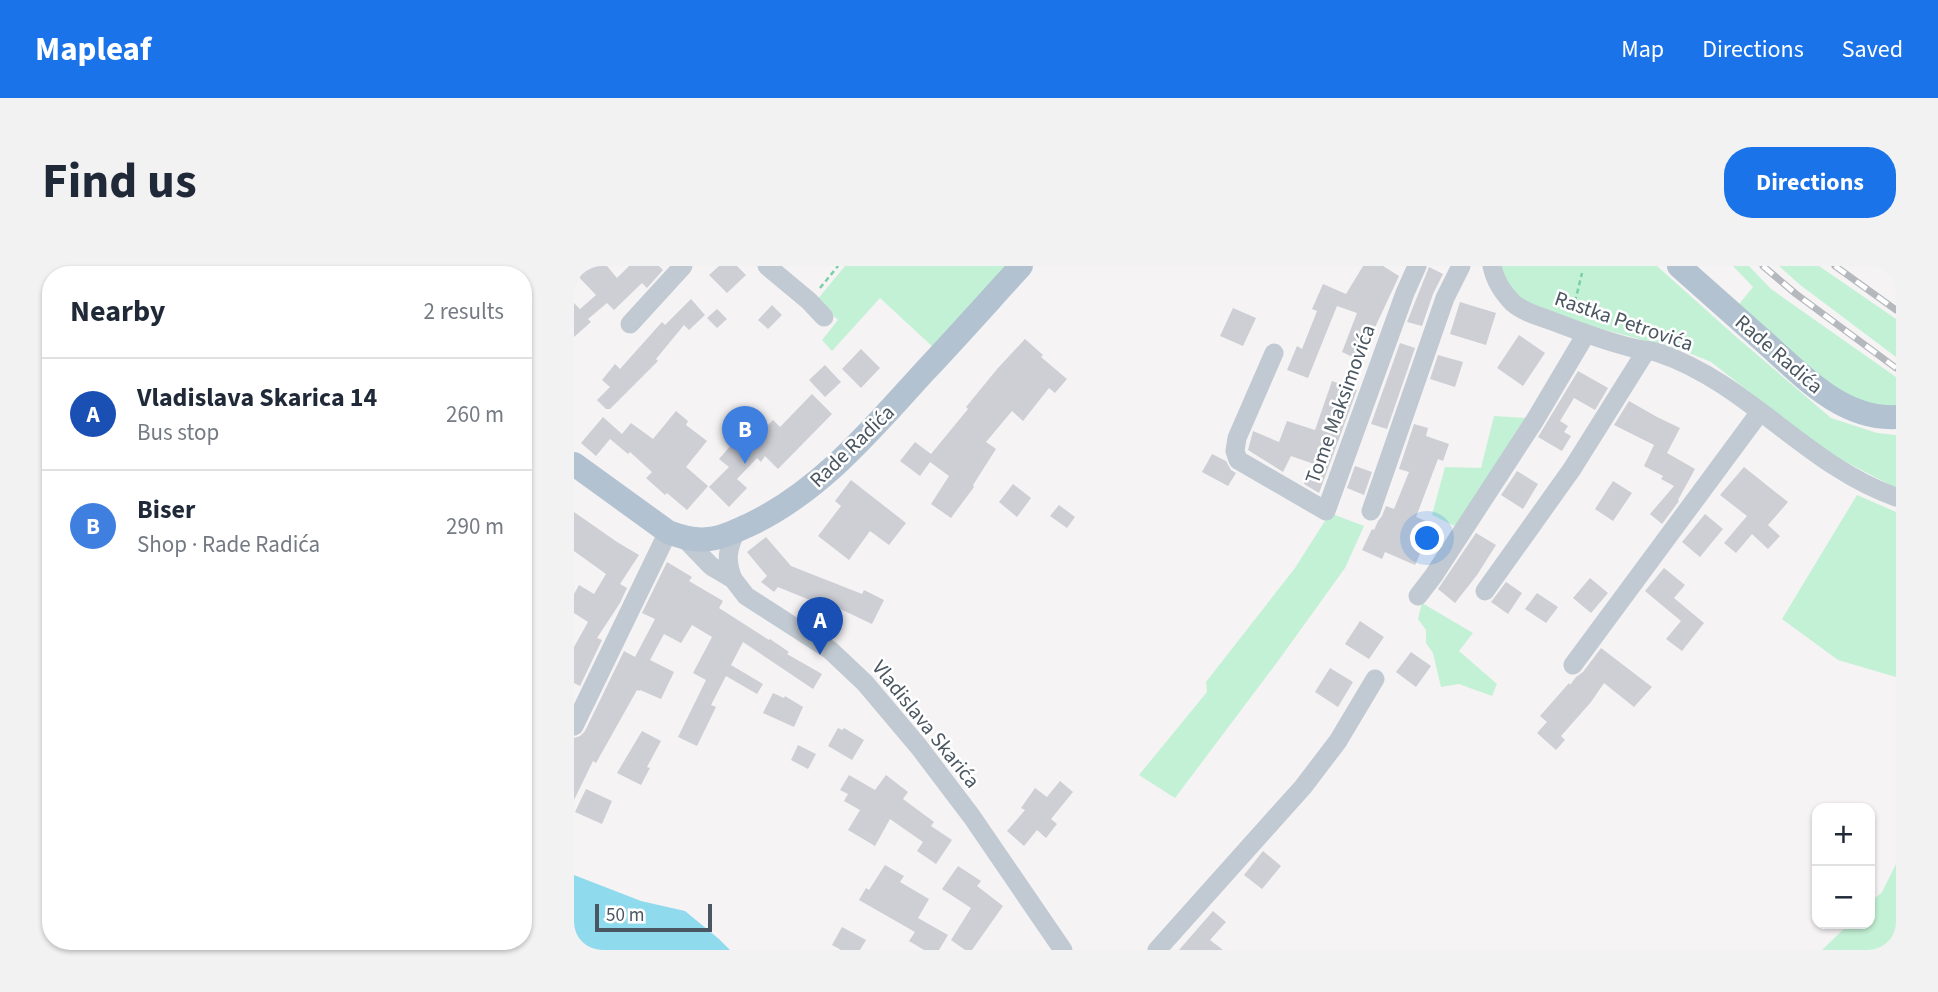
<!DOCTYPE html>
<meta charset="utf-8">
<style>
body{margin:0;font-family:"Source Sans 3",sans-serif;background:#f2f2f3;color:#1f2937}
.controls{position:absolute;right:21px;bottom:21px;display:grid;overflow:hidden;border-radius:14px;box-shadow:0 2px 5px #0004}
.controls button{width:63px;height:63px;display:grid;place-items:center;padding:0;border:0;border-bottom:2px solid #e0e1e3;background:#fff;color:#1f2937;font:35px sans-serif}
.scale{position:absolute;left:21px;bottom:18px;width:117px;box-sizing:border-box;padding-left:7px;border:4px solid #4a5661;border-top:0;font-size:19px;line-height:24px;white-space:nowrap;color:#4a5661;-webkit-text-stroke:5px #fff;paint-order:stroke}
.you{position:absolute;left:854px;top:273px;width:24px;height:24px;margin:-18px;border:5px solid #fff;border-radius:50%;background:#1a73e8;box-shadow:0 0 0 10px #1a73e833}
.badge{display:grid;place-items:center;width:46px;height:46px;border-radius:50%;background:#1a73e8;color:#fff;font-size:23px;font-weight:700}
.pin{position:absolute;translate:-50% -58px;filter:drop-shadow(0 2px 4px #0008)}
.pin::after{content:'';position:absolute;top:37px;width:24px;height:21px;background:inherit;clip-path:polygon(0 0,100% 0,50% 100%)}
.list{margin:0;padding:0;list-style:none}
h2{display:flex;justify-content:space-between;align-items:center;height:91px;margin:0;padding:0 28px;font-size:30px}
h2 small{font-size:23px;font-weight:400;color:#747a83}
.list li{display:grid;grid-template-columns:46px 1fr auto;gap:21px;align-items:center;box-sizing:border-box;height:112px;padding:0 28px;border-top:2px solid #e0e1e3}
.list b{display:block;font-size:26px;white-space:nowrap}
.list p{margin:0;font-size:23px;white-space:nowrap;color:#747a83}
.list em{font-size:23px;font-style:normal;color:#747a83}
.map{position:relative;flex:none;width:1322px;height:684px;overflow:hidden;border-radius:28px}
header{display:flex;align-items:center;gap:42px;box-sizing:border-box;height:98px;padding:0 35px;background:#1a73e8;color:#fff}
header strong{font-size:33px}
nav{display:flex;gap:38px;margin-inline-start:auto;font-size:24px}
.intro{display:flex;align-items:center;justify-content:space-between;box-sizing:border-box;height:168px;padding:0 42px}
h1{margin:0;font-size:49px}
.button{padding:18px 32px;border-radius:28px;background:#1a73e8;color:#fff;font-size:24px;font-weight:700}
main{display:flex;gap:42px;padding:0 42px}
aside{flex:1;background:#fff;border-radius:28px;box-shadow:0 2px 5px #0004}
.map>svg:first-child{display:block}
.green{fill:#c3f1d5}
.water{fill:#90daee}
.building{fill:#cdcfd5}
.lines{fill:none;stroke-linecap:round;stroke-linejoin:round}
.path{stroke:#7ad0a6;stroke-width:2.5;stroke-dasharray:5 3.5;stroke-linecap:butt}
.minor{stroke:#c1cad2;stroke-width:19}
.major{stroke:#b3c2d1;stroke-width:24}
.rail-casing{stroke:#b5b8bd;stroke-width:7}
.rail{stroke:#fff;stroke-width:4.5;stroke-dasharray:13;stroke-linecap:butt}
.labels{text-anchor:middle;dominant-baseline:central;stroke-width:5;stroke-linejoin:round;paint-order:stroke}
.street-label{font-size:21px;fill:#4a5661;stroke:#fff}
</style>
<header>
<strong>Mapleaf</strong>
<nav><a>Map</a><a>Directions</a><a>Saved</a></nav>
</header>
<div class="intro"><h1>Find us</h1><a class="button">Directions</a></div>
<main>
<aside>
<h2>Nearby<small>2 results</small></h2>
<ul class="list">
<li><span class="badge" style="background:#1a4fb4">A</span><div><b>Vladislava Skarica 14</b><p>Bus stop</p></div><em>260 m</em></li>
<li><span class="badge" style="background:#3f7fe0">B</span><div><b>Biser</b><p>Shop · Rade Radića</p></div><em>290 m</em></li>
</ul>
</aside>
<div class="map">
<svg width="1322" height="684" viewBox="0 0 1322 684">
<rect width="100%" height="100%" fill="#f5f3f3"/>
<path class="green" d="M271,0H439L360,82L306,32L258,85L248,74L264,54L243,34Z
M926,0H1083L1160,69L1257,152L1303,167L1322,169V222L1253,186L1137,96L1113,86L995,54L949,34L939,25Z
M1159,0H1175L1197,23L1322,111V141L1275,133L1162,42L1179,21Z
M1205,0H1245L1322,53V91L1225,18Z
M920,150L954,152L885,262L858,249L871,201L907,202Z
M1283,229L1322,246V411L1264,394L1208,353Z
M756,247L790,260L771,302L704,395L601,532L565,509L633,426L632,416L721,302Z
M848,337L899,367L885,385L923,418L918,430L885,418L867,421L859,387L852,377V364L844,353Z
M1322,598V676L1314,684H1248L1275,658H1296V637L1308,626Z"/>
<path class="water" d="M0,609L67,635L111,645L145,673L156,684H0Z"/>
<path class="building" d="M0,0H33L43,12L55,0H85L89,4L73,22L68,17L40,44L33,37L14,53L17,56L0,71V37L6,43L22,29L0,6Z
M145,0H163L172,9L153,27L135,9Z
M789,0H809L825,10L797,70L794,68L783,93L768,86L783,47L763,40L734,112L713,104L723,80L728,83L743,45L738,43L749,18L772,28Z
M855,1L869,8L859,28L848,60L833,56Z
M117,33L131,49L115,64L110,59L82,93L84,95L36,143H32L23,134L36,121L28,114L41,98L46,103L88,56L91,59Z
M886,36L922,47L912,79L876,68Z
M198,39L208,49L194,63L184,54Z
M659,42L682,52L669,80L646,70Z
M143,43L153,53L143,62L133,52Z
M945,69L971,87L949,120L923,102Z
M451,73L469,89L467,91L493,113L481,127L475,122L449,155L438,145L412,176L422,183L399,219L400,221L377,252L357,238L375,210L356,196L346,210L326,195L341,176L357,188L394,143L392,141L424,102Z
M826,77L841,82L813,163L797,158Z
M287,83L306,102L287,122L268,103Z
M864,89L889,96L881,121L856,113Z
M251,99L267,116L251,131L235,114Z
M1004,105L1034,122L1021,144L1000,132L986,155L994,160L990,166L997,170L988,185L964,171Z
M758,115L783,124L745,227L730,218L740,198L717,190L709,206L674,184L679,165L705,176L713,155L741,164Z
M238,128L258,148L204,203L191,190L187,196L183,192L163,213L173,222L155,241L135,221L155,201L145,193L163,172L173,180L199,154L206,161Z
M1055,135L1083,151L1106,162L1093,187L1121,203L1104,234L1105,235L1088,258L1076,248L1100,220L1087,213L1089,210L1070,200L1080,179L1040,159Z
M102,145L114,155L112,159L133,175L112,201L134,220L113,244L93,227L91,229L72,212L78,206L56,186L54,188L36,173L22,190L7,177L29,151L48,168L57,157L79,173Z
M840,158L854,162L852,170L875,178L869,195L864,193L842,251L859,258L841,299L811,286L808,293L788,284L798,263L800,264L804,255L808,250L812,240L820,243L835,206L825,203Z
M638,188L652,195L657,204L662,207L654,220L628,206Z
M781,200L798,206L790,229L773,222Z
M1170,201L1214,236L1194,259L1206,270L1194,283L1178,268L1162,287L1150,277L1173,250L1146,229Z
M943,205L964,218L949,243L927,229Z
M277,214L332,257L315,279L296,265L275,294L244,270L267,240L261,235Z
M1039,215L1058,227L1039,255L1021,243Z
M439,218L457,232L443,251L425,236Z
M485,239L501,251L493,262L476,250Z
M0,246L43,276L65,289L46,318L53,322L46,337L23,372L28,374L6,420L0,417V381L14,356L0,347V328L5,319L20,328L32,308L0,285Z
M1131,248L1149,263L1126,291L1108,276Z
M902,267L922,279L903,309L881,337L864,323Z
M192,271L217,300L288,328L290,324L310,334L298,358L262,341L259,348L241,342L243,337L204,321L200,326L187,316L193,310L173,286Z
M93,296L118,311L115,315L149,335L145,342L195,374L196,373L215,386L213,388L248,408L239,423L169,376L157,399L189,418L183,428L152,410L137,439L142,441L123,480L104,471L132,414L119,407L138,371L118,359L107,377L90,368L76,394L100,406L87,433L66,424L65,425L63,424L22,497L19,495L0,534V472L6,470L11,465L50,385L61,391L81,353L68,347Z
M1090,302L1111,319L1100,332L1130,357L1108,385L1092,373L1107,355L1071,325Z
M1016,312L1034,327L1017,347L999,332Z
M932,316L948,327L934,348L917,336Z
M963,327L984,341L972,357L951,343Z
M786,355L810,371L795,393L771,378Z
M1027,382L1078,421L1060,441L1030,417L1017,436L987,470L991,474L982,484L963,467L973,456L966,450L995,417L996,419L1002,411L1009,406Z
M837,386L857,400L842,421L822,406Z
M756,402L779,416L764,441L741,426Z
M199,427L210,432L211,430L229,441L220,461L189,447Z
M264,462L268,464L270,462L290,474L278,494L254,480Z
M68,465L87,475L73,501L76,502L67,519L43,507Z
M224,479L242,488L234,503L217,494Z
M275,509L301,524L312,509L334,526L329,533L360,556L357,560L378,574L362,598L343,585L349,576L316,553L301,580L274,564L286,544L270,535L274,528L266,524Z
M486,515L499,526L477,553L483,558L472,572L463,564L450,580L433,565L451,544L447,542L461,522L473,531Z
M12,523L38,535L28,558L1,546Z
M689,585L707,600L688,623L670,609Z
M311,599L330,610L326,616L355,633L344,652L374,669L365,684H350L335,675L341,666L285,634L292,622L295,624Z
M384,600L407,615L403,620L429,640L398,684H391L377,674L397,642L368,623Z
M639,645L652,656L636,674L649,684H605Z
M268,661L292,674L286,684H267L258,679Z"/>
<g class="lines">
<path class="path" d="M246,22L264,0
M999,44L1008,7"/>
<path class="minor" d="M193,0L235,35L250,51
M918,0C921,14 929,27 939,37C949,46 965,50 978,55C1004,65 1031,75 1059,82C1067,84 1077,84 1085,87C1174,117 1233,200 1322,231
M56,58L109,0
M700,87L663,172L661,185L664,194L752,245L831,27L843,0
M797,245L871,32L887,0
M110,272L137,300L159,313L172,330L256,384L291,417L345,481L398,551L489,684
M159,313C151,294 154,282 162,265
M911,325L998,203L1072,85
M844,330L860,309L961,154L1012,68
M999,399L1186,146
M0,460L94,266
M583,684L729,521L764,475L801,413"/>
<path class="major" d="M1105,0C1132,24 1159,48 1186,72C1225,106 1266,154 1322,151
M0,198L94,266C107,271 120,275 135,273C149,272 163,264 175,259C247,225 298,163 350,106C383,71 415,35 447,0"/>
<g class="rail-casing">
<path id="rail" d="M1189,0L1222,28L1322,102
M1261,0L1322,44"/>
</g>
<use href="#rail" class="rail"/>
</g>
<g class="labels">
<g class="street-label">
<text transform="translate(1050 55) rotate(19)">Rastka Petrovića</text>
<text transform="translate(1205 88) rotate(41)">Rade Radića</text>
<text transform="translate(766 138) rotate(-70)">Tome Maksimovića</text>
<text transform="translate(278 180) rotate(-44)">Rade Radića</text>
<text transform="translate(352 458) rotate(51)">Vladislava Skarića</text>
</g>
</g>
</svg>
<div class="controls">
<button>+</button>
<button>−</button>
</div>
<div class="scale">50 m</div>
<div class="you"></div>
<div class="pin badge" style="left:246px;top:389px;background:#1a4fb4">A</div>
<div class="pin badge" style="left:171px;top:198px;background:#3f7fe0">B</div>
</div>
</main>
